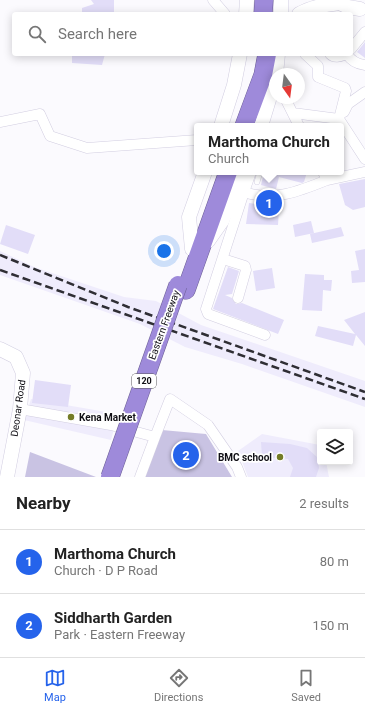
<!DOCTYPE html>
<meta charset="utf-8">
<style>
body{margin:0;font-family:Roboto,sans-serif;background:#f2f2f2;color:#222}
.controls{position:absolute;right:12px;bottom:12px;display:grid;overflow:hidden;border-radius:4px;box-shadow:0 2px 10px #0003}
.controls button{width:36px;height:36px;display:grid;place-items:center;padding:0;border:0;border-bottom:1px solid #e0e0e0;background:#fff;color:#222;font:20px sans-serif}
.compass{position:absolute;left:269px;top:68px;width:36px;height:36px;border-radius:50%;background:#fff;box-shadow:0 2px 10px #0003;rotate:166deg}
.you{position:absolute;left:164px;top:251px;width:14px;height:14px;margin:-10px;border:3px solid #fff;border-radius:50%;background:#1a73e8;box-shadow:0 0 0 6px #1a73e833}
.badge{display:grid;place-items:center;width:26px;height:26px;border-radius:50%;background:#2563eb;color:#fff;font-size:13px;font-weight:700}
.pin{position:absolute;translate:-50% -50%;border:2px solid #fff;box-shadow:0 1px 4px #0006}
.popup{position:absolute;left:194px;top:123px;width:150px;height:52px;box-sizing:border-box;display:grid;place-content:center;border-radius:4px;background:#fff;filter:drop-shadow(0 1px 3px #0005);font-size:13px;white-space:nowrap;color:#767676}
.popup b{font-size:15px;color:#222}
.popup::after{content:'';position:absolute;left:50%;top:100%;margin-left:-8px;border:8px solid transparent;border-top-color:#fff}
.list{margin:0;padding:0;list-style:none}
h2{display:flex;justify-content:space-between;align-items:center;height:52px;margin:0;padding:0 16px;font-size:17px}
h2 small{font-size:13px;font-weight:400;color:#767676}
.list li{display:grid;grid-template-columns:26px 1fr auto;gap:12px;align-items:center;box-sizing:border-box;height:64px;padding:0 16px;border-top:1px solid #e0e0e0}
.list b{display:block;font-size:15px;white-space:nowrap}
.list p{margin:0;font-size:13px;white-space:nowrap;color:#767676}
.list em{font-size:13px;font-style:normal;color:#767676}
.icon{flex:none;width:22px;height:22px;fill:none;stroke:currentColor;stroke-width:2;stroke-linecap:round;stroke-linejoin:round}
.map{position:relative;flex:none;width:365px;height:477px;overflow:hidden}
.search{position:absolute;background:#fff;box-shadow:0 2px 10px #0003;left:12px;right:12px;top:12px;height:44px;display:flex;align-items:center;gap:10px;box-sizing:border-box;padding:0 14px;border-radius:4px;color:#767676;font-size:15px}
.sheet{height:180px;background:#fff}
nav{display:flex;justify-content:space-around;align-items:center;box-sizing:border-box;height:56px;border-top:1px solid #e0e0e0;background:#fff;font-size:11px;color:#767676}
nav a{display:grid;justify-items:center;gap:2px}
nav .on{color:#2563eb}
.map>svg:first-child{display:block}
.built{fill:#efecfc}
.green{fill:#c9c3e3}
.building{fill:#e2ddf8}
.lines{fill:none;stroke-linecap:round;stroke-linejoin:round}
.lane-casing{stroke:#d2cee1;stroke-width:6}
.street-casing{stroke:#d2cee1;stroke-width:11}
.secondary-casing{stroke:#d2cee1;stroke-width:15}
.highway-casing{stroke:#6c5f95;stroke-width:19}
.lane{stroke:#fff;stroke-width:5}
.street{stroke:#fff;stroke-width:10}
.secondary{stroke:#fff;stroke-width:14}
.highway{stroke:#9e8ada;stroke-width:18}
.rail{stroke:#2f2e34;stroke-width:2.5;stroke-dasharray:8 4;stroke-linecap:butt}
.highway-bridge-casing{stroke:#6c5f95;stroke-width:19;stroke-linecap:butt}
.highway-bridge{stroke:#9e8ada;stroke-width:18}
.poi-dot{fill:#747c27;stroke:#fff;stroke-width:1.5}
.labels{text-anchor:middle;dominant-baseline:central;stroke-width:3.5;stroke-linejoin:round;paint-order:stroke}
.shield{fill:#fff;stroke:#58575b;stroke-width:1}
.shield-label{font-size:9px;font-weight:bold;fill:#100f15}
.street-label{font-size:10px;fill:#100f15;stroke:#fff}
.poi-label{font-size:10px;font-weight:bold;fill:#100f15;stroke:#fff;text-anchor:start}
</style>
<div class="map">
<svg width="365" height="477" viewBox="0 0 365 477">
<rect width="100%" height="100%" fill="#fbfafe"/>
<path class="built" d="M0,251L34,267L124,297L156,301L201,325L365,381V407L242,364L185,347L140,324L0,275Z
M31,399L118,414L111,440L24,420Z
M262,434L320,445V462H326L329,477H248L238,451Z"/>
<path class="green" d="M162,430L206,434L232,477H145Z
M30,452L96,477H25Z"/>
<path class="building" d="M91,0H114V14H82V8L94,4Z
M365,42V58L357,52Z
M72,54H105L102,65L72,63Z
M264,172H307L304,182L302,183L279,177L276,189L261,185Z
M365,179V207L353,210L345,205L339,184Z
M249,203L268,206L269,204H277V209H279L278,225L246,224Z
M311,221L314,233L295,237L293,225Z
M6,225L35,235L28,254L0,244Z
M341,227L344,236L312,243L310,234Z
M365,249V282L352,283L351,271L359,270L355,251Z
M228,267L239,271L232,294L225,295L232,298L236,304L242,303L284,320L278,334L213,309Z
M272,268L275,288L256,291L253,271Z
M305,274L324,275V280H332L331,291L323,290L322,311L302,310Z
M365,312V346L356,335L353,346L315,336L318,326L355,334L344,320Z
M35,380L71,385L68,407L32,403Z
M261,442L290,444L307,448L318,458L319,468L316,477H290L293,468L288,459L262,457Z"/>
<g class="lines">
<g class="lane-casing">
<path id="lane" d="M257,182L260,172"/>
</g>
<g class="street-casing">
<path id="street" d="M213,0L225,14
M351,49L365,32
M305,54L318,66V77L345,88L346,91L339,119L365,159
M330,54C335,59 341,56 347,54C351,61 357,64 365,65
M285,98L299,126
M344,112L348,104L365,92
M293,113L339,119
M0,122L40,114L50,136L87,148L197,140
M251,172L244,192C273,202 300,191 327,180
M323,172L327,180L365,172
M244,192L206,309L208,314L265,335
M223,259L245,266L246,270L238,298
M20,409L111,425L155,437L170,399L208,425L237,467L241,477
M140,477L155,437"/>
</g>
<g class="secondary-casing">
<path id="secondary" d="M281,0V14
M333,0L348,7L360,9
M246,14L247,0
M299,14C311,7 325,5 339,3
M276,74L278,54
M221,126L234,85L240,54
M261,126L275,80
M208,241L222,221L242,172
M192,249L189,217L205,172
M0,349L16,357L23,373L20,409L7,477"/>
</g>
<g class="highway-casing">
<path id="highway" d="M263,14L264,0
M244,126L263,75L267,54
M186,290L228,172"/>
</g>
<use href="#lane" class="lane"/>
<use href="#street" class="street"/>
<use href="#secondary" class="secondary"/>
<use href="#highway" class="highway"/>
<path class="rail" d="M0,255L128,307L365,392
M0,270L365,399"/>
<g class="highway-bridge-casing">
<path id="highway-bridge" d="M110,477L178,285"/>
</g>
<use href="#highway-bridge" class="highway-bridge"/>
</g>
<g class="poi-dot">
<circle cx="71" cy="417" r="4"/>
<circle cx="280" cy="457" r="4"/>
</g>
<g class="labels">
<rect class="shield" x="132" y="374" width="24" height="14" rx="3"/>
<g class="shield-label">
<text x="144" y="381">120</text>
</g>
<g class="street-label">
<text transform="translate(164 325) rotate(-70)">Eastern Freeway</text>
<text transform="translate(18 408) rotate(-82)">Deonar Road</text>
</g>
<g class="poi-label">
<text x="79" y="417">Kena Market</text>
<text x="272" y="457" text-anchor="end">BMC school</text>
</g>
</g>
</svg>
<div class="controls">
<button><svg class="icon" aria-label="layers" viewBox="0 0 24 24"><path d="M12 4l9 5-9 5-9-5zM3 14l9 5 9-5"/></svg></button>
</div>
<svg class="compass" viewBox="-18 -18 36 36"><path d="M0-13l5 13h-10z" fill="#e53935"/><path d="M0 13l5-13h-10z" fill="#767676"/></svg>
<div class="you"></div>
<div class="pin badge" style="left:269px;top:203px">1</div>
<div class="popup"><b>Marthoma Church</b>Church</div>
<div class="pin badge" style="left:186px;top:455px">2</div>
<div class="search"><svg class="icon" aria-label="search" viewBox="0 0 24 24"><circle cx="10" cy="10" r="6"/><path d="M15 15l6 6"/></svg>Search here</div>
</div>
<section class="sheet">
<h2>Nearby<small>2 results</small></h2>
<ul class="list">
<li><span class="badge">1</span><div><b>Marthoma Church</b><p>Church · D P Road</p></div><em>80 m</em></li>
<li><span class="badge">2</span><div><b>Siddharth Garden</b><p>Park · Eastern Freeway</p></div><em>150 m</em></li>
</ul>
</section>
<nav>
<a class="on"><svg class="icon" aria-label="map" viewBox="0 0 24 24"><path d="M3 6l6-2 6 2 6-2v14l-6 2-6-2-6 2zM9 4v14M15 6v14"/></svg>Map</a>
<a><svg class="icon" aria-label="directions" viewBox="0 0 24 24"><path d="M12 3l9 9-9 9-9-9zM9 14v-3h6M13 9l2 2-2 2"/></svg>Directions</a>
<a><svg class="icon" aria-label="saved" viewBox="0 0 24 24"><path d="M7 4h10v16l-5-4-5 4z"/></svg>Saved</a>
</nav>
